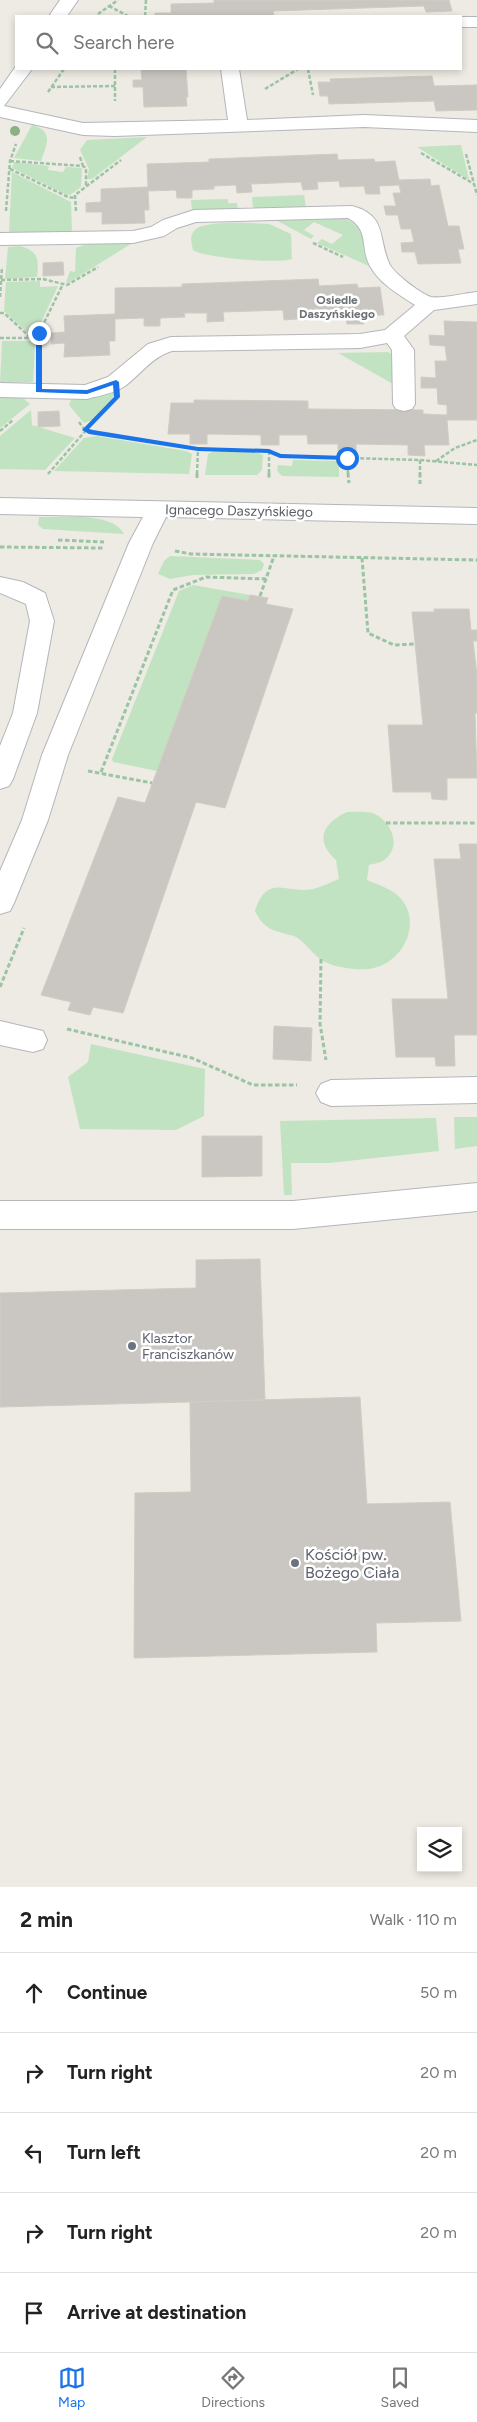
<!DOCTYPE html>
<meta charset="utf-8">
<style>
body{margin:0;font-family:Figtree,sans-serif;background:#f2f2f2;color:#222}
.controls{position:absolute;right:15px;bottom:15px;display:grid;overflow:hidden;border-radius:0px;box-shadow:0 2px 8px #0003}
.controls button{width:45px;height:45px;display:grid;place-items:center;padding:0;border:0;border-bottom:1px solid #e0e0e0;background:#fff;color:#222;font:25px sans-serif}
.stop{position:absolute;width:15px;height:15px;margin:-11px;border:4px solid #1a73e8;border-radius:50%;background:#fff}
.stop.end{background:#1a73e8;border-color:#fff;box-shadow:0 1px 5px #0008}
.list{margin:0;padding:0;list-style:none}
h2{display:flex;justify-content:space-between;align-items:center;height:65px;margin:0;padding:0 20px;font-size:21px}
h2 small{font-size:16px;font-weight:400;color:#767676}
.list li{display:grid;grid-template-columns:32px 1fr auto;gap:15px;align-items:center;box-sizing:border-box;height:80px;padding:0 20px;border-top:1px solid #e0e0e0}
.list b{display:block;font-size:19px;white-space:nowrap}
.list em{font-size:16px;font-style:normal;color:#767676}
.icon{flex:none;width:28px;height:28px;fill:none;stroke:currentColor;stroke-width:2;stroke-linecap:round;stroke-linejoin:round}
.map{position:relative;flex:none;width:477px;height:1887px;overflow:hidden}
.search{position:absolute;background:#fff;box-shadow:0 2px 8px #0003;left:15px;right:15px;top:15px;height:55px;display:flex;align-items:center;gap:12px;box-sizing:border-box;padding:0 18px;border-radius:0px;color:#767676;font-size:19px}
.sheet{height:465px;background:#fff}
nav{display:flex;justify-content:space-around;align-items:center;box-sizing:border-box;height:70px;border-top:1px solid #e0e0e0;background:#fff;font-size:14px;color:#767676}
nav a{display:grid;justify-items:center;gap:2px}
nav .on{color:#1a73e8}
.map>svg:first-child{display:block}
.green{fill:#c2e3c1}
.building{fill:#cac7c2;stroke:#d1ccc2}
.lines{fill:none;stroke-linecap:round;stroke-linejoin:round}
.minor-casing{stroke:#b4b6ba;stroke-width:2}
.path-far1{stroke:#9bc4a5;stroke-width:2.5;stroke-dasharray:4 2;stroke-linecap:butt}
.path{stroke:#9bc4a5;stroke-width:3;stroke-dasharray:4.5 2.5;stroke-linecap:butt}
.minor{fill:#fff;fill-rule:evenodd}
.tree{fill:#8bb287}
.route{fill:#1a73e8}
.worship-dot{fill:#6b7280;stroke:#fff;stroke-width:2}
.labels{text-anchor:middle;dominant-baseline:central;stroke-width:5;stroke-linejoin:round;paint-order:stroke}
.far-neighbourhood-label{font-size:12px;font-weight:bold;fill:#6c7175;stroke:#fff}
.street-label{font-size:14px;fill:#5b5f63;stroke:#fff}
.worship-label{font-size:14px;fill:#5b616d;stroke:#fff;text-anchor:start}
.near-worship-label{font-size:16px;fill:#5b616d;stroke:#fff;text-anchor:start}
</style>
<div class="map">
<svg width="477" height="1887" viewBox="0 0 477 1887">
<rect width="100%" height="100%" fill="#edebe3"/>
<path class="green" d="M32,125C54,131 47,144 41,161L14,158Z
M147,137L92,179H87L89,169L80,150L87,140Z
M461,145L469,180L417,147L460,145Z
M14,162L49,166L48,170L63,172L66,167L82,168L81,187L70,195H67L12,168Z
M12,172L71,202L72,233H9Z
M304,195L306,207L253,209L252,197Z
M228,199V203H237L238,210L192,211L191,200Z
M341,218C365,223 364,245 369,266L317,243L322,239L332,244L343,235L314,222L304,230L314,236L311,239L274,219Z
M251,223L269,224L291,234L292,259C280,264 204,258 193,250C192,244 189,236 194,231C202,221 238,223 251,223Z
M134,242L68,283L66,282L70,271L75,272L76,248L89,243Z
M20,246C39,251 39,260 37,277L5,279L8,247Z
M40,281V287L58,286L35,335H30L4,311L6,282Z
M2,341H29L35,345L33,382L0,383Z
M388,352L393,355V384L338,353Z
M114,392C113,404 95,421 84,423L69,405L71,400Z
M0,396L22,397L30,404L0,428Z
M31,410L32,425L75,438L45,470L0,469V436Z
M97,436L186,451L192,454L189,474L54,471L84,438Z
M214,451L256,452L263,455L262,470L257,475H205L208,454Z
M293,460L339,461V477L282,476L277,471L278,465L292,466Z
M39,517C63,518 112,511 124,534L43,529L38,525Z
M170,556L260,560L264,564L262,570L254,574L193,575L170,579L158,574L164,561Z
M193,585L250,595L248,601L222,596L157,771L113,762L112,759L179,591Z
M347,812C355,812 368,811 375,814C392,822 402,848 384,860C380,863 373,864 369,865L367,880C379,885 395,890 403,901C422,929 399,966 368,969C358,970 339,968 330,964C315,959 309,946 298,938C294,935 288,935 283,933C269,930 261,924 255,911C268,872 287,895 313,889C322,887 331,882 339,879L336,860C314,840 323,823 347,812Z
M91,1044L205,1069L204,1116L176,1130L80,1129L68,1077L88,1062Z
M454,1117H477V1146L455,1149Z
M436,1118L439,1151L329,1163H291L292,1195H284L280,1121Z"/>
<path class="building" d="M214,0H449L452,11L426,12L424,6L273,11L274,16H155V13H171V4L214,3Z
M141,69H186L188,97H186L187,106L144,107L143,87H133V80H142Z
M432,76L434,86L477,85V110L436,111L434,101L329,104L328,96H320L318,82H331L330,79Z
M337,154L338,160L374,159L375,162L395,161L399,180L430,179L431,186L439,185L448,226H459L464,249H458L461,263L418,264L415,252H402L401,243L414,242L411,229H401L398,215H386L384,206H396L393,193H401L399,185L379,186L380,194H366L364,186L340,187L339,181L317,182L318,189L303,190L301,182L251,184L252,192L237,193L236,185L214,186V189L192,190V198H177L176,190L148,191L149,210H144L145,223L102,224V212H86V203L101,202V189L148,187L147,164L209,162V159Z
M63,262L64,275L43,276V263Z
M318,279L319,286L357,284L358,288L380,287L384,315H363L364,324H347L346,316L320,317L319,309L297,310L298,319L284,320L283,310L223,312L224,321L207,322V313H184L185,317L160,318V326H144V318L115,319V341H109L110,355L64,357L65,343L51,344L52,333L65,332L64,316L115,314V288L182,287V284Z
M444,321L477,322V420H447L449,445H424L425,456L408,455V445L356,444V455L338,454V444H308L307,435H279V445H261V435L207,434V444H190V434H168L171,403H194V400L308,401V409L423,410V414L447,415V405L438,404L437,388H421V377L436,378L435,361H447L445,346L430,345L429,335L445,336Z
M59,411L60,426L38,427V412Z
M250,595L268,598L266,604L293,609L225,808L196,802L123,1013L93,1007L90,1015L68,1010L71,1002L41,995L118,797L145,803L222,596L248,601Z
M434,609H469L471,630H477V641H473L477,675V713H475L477,778H447V800L432,799L431,792H393L388,725H423L412,612H434Z
M459,844H477V1035H454L455,1066H436L435,1057H396L392,999H448L434,859H461Z
M274,1026L312,1028L311,1061L273,1059Z
M202,1136H262V1176L202,1177Z
M260,1259L265,1400L0,1407V1293L196,1288V1260Z
M360,1397L367,1504L450,1502L461,1621L376,1623L377,1652L134,1658L135,1493L191,1492L190,1402Z"/>
<g class="lines">
<g class="minor-casing">
<path id="minor" d="M60,0H78L67,16H49Z
M461,17H477V27H461Z
M16,66V69H32L4,106L83,123L228,120L221,69H239L247,120L364,115L477,120V132L364,127L115,136L83,135L0,117V89Z
M352,206C387,215 378,238 389,263C393,273 421,294 431,297C440,299 466,293 477,292V304L434,310L404,336L414,350L415,404L412,409L404,411L396,409L393,404L392,350L387,343L360,348L172,351C152,357 141,374 125,386C115,393 98,396 87,399L0,397V383L85,385L108,377L148,344L171,337L360,334L385,330L415,305C398,294 380,284 370,266C360,248 370,230 348,218L196,222L177,228L164,236L133,243L0,245V233L133,231L151,227L163,220L194,210Z
M0,498L477,508V524L166,517L153,543L68,755L48,820L14,903L10,911L0,914V871L22,820L42,755L129,543L143,517L0,514Z
M0,577L23,582L45,593L54,621L37,713L13,779L9,786L0,789V746L13,713L30,621L26,604L0,593Z
M0,1021L43,1031L47,1040L43,1049L33,1052L0,1045Z
M477,1077V1103L331,1106L321,1102L316,1093L321,1084L331,1080Z
M477,1183V1211L293,1229H0V1201H293Z"/>
</g>
<path class="path-far1" d="M109,6L128,16
M98,14L118,0
M145,16L146,0
M115,69V101
M308,69L313,95
M51,87L115,86
M265,89L298,69
M48,92L64,69
M421,153L474,184
M466,154L477,195
M80,157L83,166
M10,161L83,166L86,168V186
M10,169L68,197L76,198
M6,211L10,161L16,144
M76,211L75,195L121,160
M313,243L343,257
M1,280L43,279L67,285L98,267
M0,297L2,267
M0,313H4L31,338
M0,338H39
M39,363V333L63,284
M79,422L85,430L92,432L198,449L269,451L280,456L420,460L477,465
M0,431L13,420
M269,451V474
M347,458L348,474
M420,460V474
M436,461L455,448L477,440
M48,474L94,421
M197,474L198,449"/>
<path class="path" d="M269,473V480
M348,473L349,483
M420,473V484
M197,478V473
M58,540L104,542
M0,547L103,548
M175,551L191,554L477,560
M362,558L368,633L394,645L415,644
M260,596L274,556
M88,771L152,783
M101,772L173,590L206,577L266,579
M386,823H477
M321,959L320,1024L326,1060
M0,987L24,928
M67,1029L192,1058L253,1085H297"/>
<use href="#minor" class="minor"/>
</g>
<circle class="tree" cx="15" cy="131" r="5"/>
<path class="route" d="M39,331L42,333V389L87,390L116,380L119,382L120,397L89,429L93,430L198,447L269,449L281,454L347,456L351,458L347,460L280,458L268,453L198,451L89,434L82,430L114,397L113,385L87,394L36,392V333Z"/>
<g class="worship-dot">
<circle cx="132" cy="1346" r="5"/>
<circle cx="295" cy="1563" r="5"/>
</g>
<g class="labels">
<g class="far-neighbourhood-label">
<text x="337" y="300">Osiedle<tspan x="337" dy="14">Daszyńskiego</tspan></text>
</g>
<g class="street-label">
<text transform="translate(239 511) rotate(1)">Ignacego Daszyńskiego</text>
</g>
<g class="worship-label">
<text x="142" y="1338">Klasztor<tspan x="142" dy="16">Franciszkanów</tspan></text>
</g>
<g class="near-worship-label">
<text x="305" y="1554">Kościół pw.<tspan x="305" dy="18">Bożego Ciała</tspan></text>
</g>
</g>
</svg>
<div class="controls">
<button><svg class="icon" aria-label="layers" viewBox="0 0 24 24"><path d="M12 4l9 5-9 5-9-5zM3 14l9 5 9-5"/></svg></button>
</div>
<div class="stop" style="left:347px;top:458px"></div>
<div class="stop end" style="left:39px;top:333px"></div>
<div class="search"><svg class="icon" aria-label="search" viewBox="0 0 24 24"><circle cx="10" cy="10" r="6"/><path d="M15 15l6 6"/></svg>Search here</div>
</div>
<section class="sheet">
<h2>2 min<small>Walk · 110 m</small></h2>
<ul class="list">
<li><svg class="icon" aria-label="ahead" viewBox="0 0 24 24"><path d="M12 20V5M6 11l6-6 6 6"/></svg><div><b>Continue</b></div><em>50 m</em></li>
<li><svg class="icon" aria-label="right" viewBox="0 0 24 24"><path d="M7 20v-9h11M14 6l5 5-5 5"/></svg><div><b>Turn right</b></div><em>20 m</em></li>
<li><svg class="icon" aria-label="left" viewBox="0 0 24 24"><path d="M17 20v-9H6M10 6l-5 5 5 5"/></svg><div><b>Turn left</b></div><em>20 m</em></li>
<li><svg class="icon" aria-label="right" viewBox="0 0 24 24"><path d="M7 20v-9h11M14 6l5 5-5 5"/></svg><div><b>Turn right</b></div><em>20 m</em></li>
<li><svg class="icon" aria-label="arrive" viewBox="0 0 24 24"><path d="M6 21V4h12l-3 4 3 4H6"/></svg><div><b>Arrive at destination</b></div></li>
</ul>
</section>
<nav>
<a class="on"><svg class="icon" aria-label="map" viewBox="0 0 24 24"><path d="M3 6l6-2 6 2 6-2v14l-6 2-6-2-6 2zM9 4v14M15 6v14"/></svg>Map</a>
<a><svg class="icon" aria-label="directions" viewBox="0 0 24 24"><path d="M12 3l9 9-9 9-9-9zM9 14v-3h6M13 9l2 2-2 2"/></svg>Directions</a>
<a><svg class="icon" aria-label="saved" viewBox="0 0 24 24"><path d="M7 4h10v16l-5-4-5 4z"/></svg>Saved</a>
</nav>
